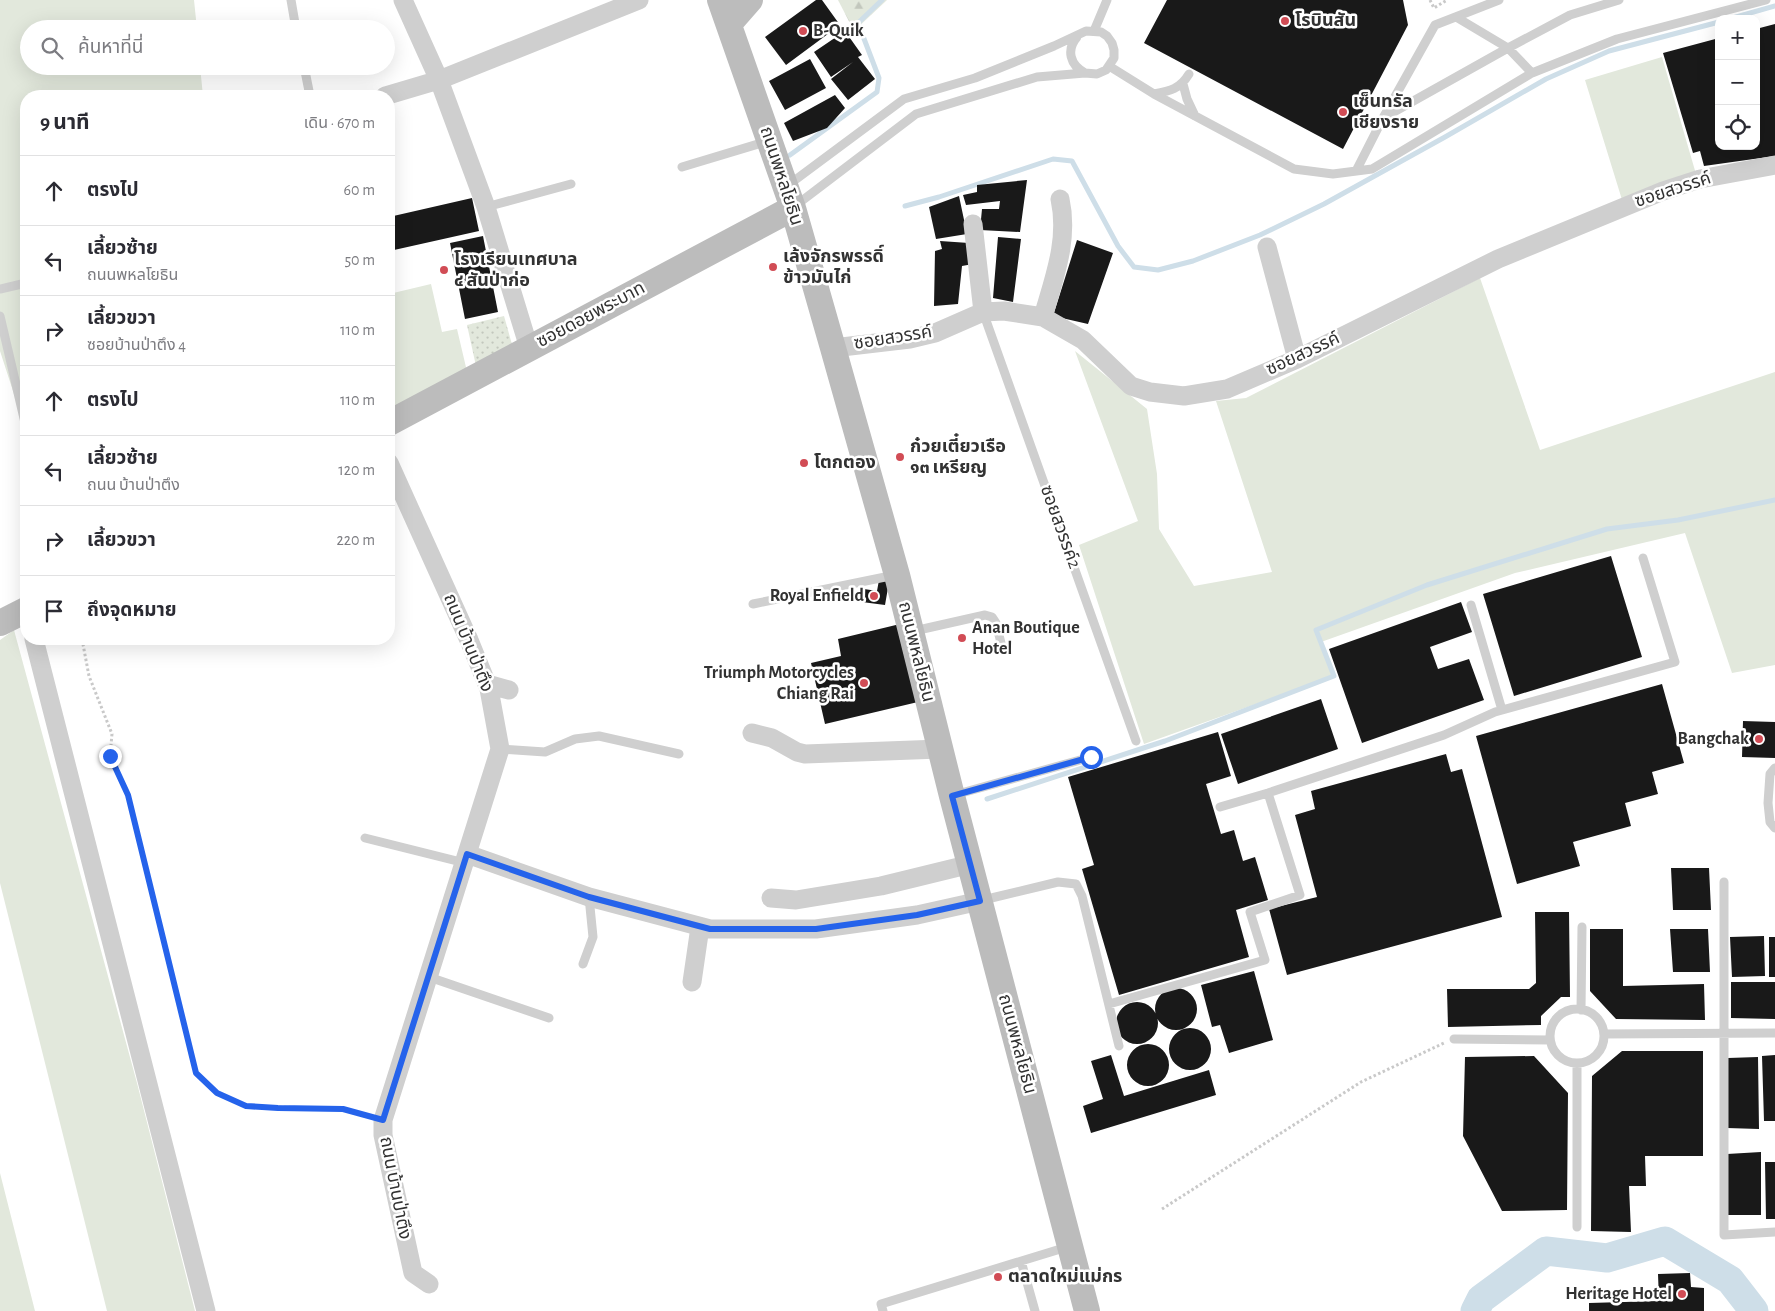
<!DOCTYPE html>
<html lang="th">
<meta charset="utf-8">
<style>
body{margin:0;font-family:"Alegreya Sans","Noto Sans Thai",sans-serif;background:#f7f7f7;color:#2b2b33}
.controls{position:absolute;right:15px;top:15px;display:grid;overflow:hidden;border-radius:10px;box-shadow:0 5px 20px #0002}
.controls button{width:45px;height:45px;display:grid;place-items:center;padding:0;border:0;border-bottom:1px solid #e1e1e2;background:#fff;color:#2b2b33;font:25px sans-serif}
.stop{position:absolute;width:15px;height:15px;margin:-11px;border:4px solid #2563eb;border-radius:50%;background:#fff}
.stop.end{background:#2563eb;border-color:#fff;box-shadow:0 1px 5px #0008}
.list{margin:0;padding:0;list-style:none}
h2{display:flex;justify-content:space-between;align-items:center;height:65px;margin:0;padding:0 20px;font-size:21px}
h2 small{font-size:16px;font-weight:400;color:#7c7c81}
.list li{display:grid;grid-template-columns:32px 1fr auto;gap:15px;align-items:center;box-sizing:border-box;height:70px;padding:0 20px;border-top:1px solid #e1e1e2}
.list b{display:block;font-size:19px;white-space:nowrap}
.list p{margin:0;font-size:16px;white-space:nowrap;color:#7c7c81}
.list em{font-size:16px;font-style:normal;color:#7c7c81}
.icon{flex:none;width:28px;height:28px;fill:none;stroke:currentColor;stroke-width:2;stroke-linecap:round;stroke-linejoin:round}
.map{position:relative;flex:none;width:1775px;height:1311px;overflow:hidden}
.search{position:absolute;background:#fff;box-shadow:0 5px 20px #0002;left:20px;top:20px;width:375px;height:55px;display:flex;align-items:center;gap:12px;box-sizing:border-box;padding:0 18px;border-radius:28px;color:#7c7c81;font-size:19px}
.panel{position:absolute;background:#fff;box-shadow:0 5px 20px #0002;left:20px;top:90px;width:375px;height:555px;border-radius:20px}
.map>svg:first-child{display:block}
.grass{fill:#e2e8dc}
.forest{fill:url(#forest-firs)}
.park{fill:url(#park-dots)}
.lines{fill:none;stroke-linecap:round;stroke-linejoin:round}
.stream{stroke:#cedee8;stroke-width:5}
.river{stroke:#cedee8;stroke-width:29}
.building{fill:#191919}
.path{stroke:#c9c9c9;stroke-width:3;stroke-dasharray:2.5 2.5;stroke-linecap:butt}
.lane{stroke:#cfcfcf;stroke-width:9}
.street{stroke:#cfcfcf;stroke-width:19}
.secondary{stroke:#bcbcbc;stroke-width:26}
.route{stroke:#2563eb;stroke-width:6}
.poi-dot{fill:#d14c55;stroke:#fff;stroke-width:2}
.labels{text-anchor:middle;dominant-baseline:central;stroke-width:5;stroke-linejoin:round;paint-order:stroke}
.poi-label{font-size:18px;font-weight:bold;fill:#323232;stroke:#fff;text-anchor:start}
.street-label{font-size:18px;fill:#323232;stroke:#fff}
</style>
<div class="map">
<svg width="1775" height="1311" viewBox="0 0 1775 1311">
<defs>
<pattern id="forest-firs" width="22" height="20" patternUnits="userSpaceOnUse" patternTransform="scale(1.25)"><rect width="22" height="20" fill="#e2e8dc"/><path d="M5 1l3.5 6h-7zM16 11l3.5 6h-7z" fill="#c2c7bd"/></pattern>
<pattern id="park-dots" width="8" height="8" patternUnits="userSpaceOnUse" patternTransform="scale(1.25)"><rect width="8" height="8" fill="#e2e8dc"/><path d="M2 2h.1M6 6h.1" fill="none" stroke="#c2c7bd" stroke-width="1.8" stroke-linecap="round"/></pattern>
</defs>
<rect width="100%" height="100%" fill="#fff"/>
<path class="grass" d="M0,0H194L197,29H29V66H200L203,96H26V431L0,351Z
M1662,57L1696,174L1623,203L1585,80Z
M1480,278L1540,450L1775,372V665L1732,673L1685,533L1515,573L1321,642L1334,676L1144,744L1079,545L1138,521L1075,351L1147,409L1157,474L1159,529L1194,586L1272,572L1216,401L1246,398Z
M431,284L442,332L457,329L469,380L389,423V294Z
M14,630L137,1083L195,1311H107L0,883V640Z
M0,1173L35,1311H0Z"/>
<path class="forest" d="M838,0H887L854,31Z"/>
<path class="park" d="M504,316L513,348L476,366L467,325Z"/>
<g class="lines">
<path class="stream" d="M1729,19L1775,6
M790,155L877,92L879,78L858,23L882,0
M905,206L939,197L1053,159L1072,161L1118,246L1134,267L1158,270L1193,261L1260,235L1324,204L1445,137L1546,79L1609,51L1719,22
M987,799L1165,741L1334,676L1316,630L1427,585L1607,529L1678,520L1775,500"/>
<path class="river" d="M1475,1311L1481,1299L1546,1251L1607,1258L1665,1241L1730,1280L1754,1311"/>
</g>
<path class="building" d="M816,0H822L840,25L786,65L765,37Z
M1167,0H1403L1408,25L1343,149L1144,43Z
M1775,24V156L1704,166L1700,151L1693,153L1663,53L1719,38V146H1756V29Z
M845,31L862,55L858,57L875,79L848,100L831,79L853,62L831,77L814,52Z
M810,59L826,88L785,110L769,81Z
M835,95L845,108L827,128L793,141L784,123Z
M1027,180L1020,232L980,230L982,209H999L1000,201L966,205L963,195L977,192V185Z
M959,196L967,234L936,239L929,207Z
M472,198L479,231L394,250L389,227V217Z
M483,236L498,312L465,319L450,243Z
M998,237L1021,239L1013,302L993,298Z
M1077,240L1113,253L1088,324L1053,316Z
M940,241L969,243L973,264L962,266L958,304L934,306L935,251L942,249Z
M1611,556L1642,657L1514,696L1483,594Z
M879,580L889,582L885,605L862,602L864,589L877,591Z
M1461,602L1472,632L1430,647L1438,669L1469,659L1484,700L1362,743L1329,649Z
M900,624L918,702L825,724L811,663L841,656L838,639Z
M1662,684L1684,763L1652,772L1658,794L1625,803L1631,826L1573,842L1580,866L1517,884L1476,736Z
M1321,699L1338,749L1238,784L1221,734Z
M1743,721L1775,722V758L1742,757Z
M1218,732L1231,776L1206,784L1221,834L1234,830L1243,861L1255,857L1268,900L1236,910L1249,957L1119,995L1082,869L1094,865L1068,777Z
M1446,754L1451,772L1462,769L1502,917L1287,975L1269,909L1317,897L1295,815L1315,809L1311,791Z
M1671,868H1709L1711,910H1673Z
M1535,912H1569L1570,997H1561L1541,1016V1025L1448,1027L1447,989H1529L1536,983Z
M1590,929H1623V986L1704,984L1705,1020L1616,1019L1590,991Z
M1670,929H1708L1710,972H1673Z
M1764,936L1765,976L1732,977L1730,937Z
M1769,937H1775V977H1769Z
M1254,971L1273,1040L1229,1053L1220,1025L1212,1027L1201,985Z
M1731,982H1775V1019L1731,1018Z
M1155 1009a21 21 0 1 1 42 0a21 21 0 1 1-42 0Z
M1116 1023a21 21 0 1 1 42 0a21 21 0 1 1-42 0Z
M1169 1049a21 21 0 1 1 42 0a21 21 0 1 1-42 0Z
M1127 1065a21 21 0 1 1 42 0a21 21 0 1 1-42 0Z
M1622,1051H1703V1156H1645L1646,1186H1629L1631,1232L1591,1231L1592,1076Z
M1111,1055L1124,1096L1209,1070L1216,1095L1091,1133L1083,1106L1103,1099L1091,1061Z
M1775,1055V1121H1764L1762,1056Z
M1534,1056L1568,1093L1567,1210L1502,1211L1463,1136L1465,1057Z
M1758,1057L1759,1129L1727,1128L1728,1058Z
M1761,1152V1215H1727V1154Z
M1765,1162H1775V1219H1766Z
M1690,1273L1691,1287L1704,1288V1311H1589V1303L1659,1301L1658,1274Z"/>
<g class="lines">
<path class="path" d="M1430,0L1434,8L1447,0
M82,639L89,676L112,734L110,756L128,795L196,1073L217,1093L246,1106L343,1109L368,1116
M1162,1209L1361,1082L1444,1043"/>
<path class="lane" d="M291,0L296,29
M1456,17L1508,48L1532,73
M1094,31L1107,0
M1077,37C1066,50 1070,65 1085,73
M304,66L310,96
M1109,66L1154,94L1294,169L1333,174L1372,169L1532,73L1617,39L1766,0
M1183,84L1187,99L1195,116
M1154,94C1170,91 1180,89 1189,74
M1383,118L1508,48L1570,15L1619,0
M682,167L768,141
M1356,171L1383,118L1435,25L1499,0
M787,186L904,99L975,78L1054,46L1086,31L1101,32L1107,36L1112,43L1114,50V58L1106,70L1097,74L1085,73L1037,77L916,114L795,206
M486,207L571,184
M0,289L26,283
M983,312L1136,741
M0,316L26,427
M753,604L895,575
M1471,605L1502,710
M914,631L985,615L992,617L996,623L1001,643
M500,749L545,752L575,739L599,736L679,754
M1775,768L1770,774L1768,803L1770,822L1775,828
M954,795L1091,757
M1220,807L1268,793L1444,735L1495,712L1675,662L1643,558
M365,838L465,863
M1724,882V1235L1775,1232
M983,900L1058,882L1076,884L1082,896L1119,1046
M583,964L593,937L589,897
M429,977L549,1018
M1109,1004L1265,960L1250,912L1300,895L1268,793
M1550 1036a27 27 0 1 1 54 0a27 27 0 1 1-54 0Z
M1581,1010L1582,927
M1604,1034L1775,1033
M1454,1039L1550,1040
M1577,1227V1063
M1021,1261L1035,1311
M883,1311L881,1304L1067,1247"/>
<path class="street" d="M403,0L439,80L486,207L529,348
M385,96L439,80L639,0
M973,224L983,312
M1267,247L1297,359
M1043,317C1054,278 1069,240 1060,199
M833,348L910,339L935,333L983,312L1004,311L1043,317L1083,340L1131,386L1150,392L1184,396L1227,389L1297,359L1498,259L1663,191L1700,179L1775,165
M389,463L469,640L489,689L500,749L383,1120V1135L413,1273L429,1284
M34,639L206,1311
M487,684L509,690
M752,733L772,738L797,752L805,754L940,749
M467,854L589,897L710,929H816L917,915L980,901
M771,898L796,900L881,886L971,864
M692,982L700,927"/>
<path class="secondary" d="M720,0L793,208L833,348L897,575L952,796L1087,1311
M729,24L750,0
M389,423L793,208
M0,623L26,610"/>
</g>
<g class="lines">
<path class="route" d="M110,756L128,795L196,1073L217,1093L246,1106L278,1108L343,1109L383,1120L467,854L589,897L710,929H816L917,915L980,901L952,796L1091,757"/>
</g>
<g class="poi-dot">
<circle cx="1285" cy="21" r="5"/>
<circle cx="803" cy="31" r="5"/>
<circle cx="1343" cy="112" r="5"/>
<circle cx="773" cy="267" r="5"/>
<circle cx="444" cy="270" r="5"/>
<circle cx="900" cy="457" r="5"/>
<circle cx="804" cy="463" r="5"/>
<circle cx="874" cy="596" r="5"/>
<circle cx="962" cy="638" r="5"/>
<circle cx="864" cy="683" r="5"/>
<circle cx="1759" cy="739" r="5"/>
<circle cx="998" cy="1277" r="5"/>
<circle cx="1682" cy="1294" r="5"/>
</g>
<g class="labels">
<g class="poi-label">
<text x="1295" y="21">โรบินสัน</text>
<text x="813" y="31">B-Quik</text>
<text x="1353" y="102">เซ็นทรัล<tspan x="1353" dy="21">เชียงราย</tspan></text>
<text x="783" y="257">เล้งจักรพรรดิ์<tspan x="783" dy="21">ข้าวมันไก่</tspan></text>
<text x="454" y="260">โรงเรียนเทศบาล<tspan x="454" dy="21">๔ สันป่าก่อ</tspan></text>
<text x="910" y="447">ก๋วยเตี๋ยวเรือ<tspan x="910" dy="21">๑๓ เหรียญ</tspan></text>
<text x="814" y="463">โตกตอง</text>
<text x="864" y="596" text-anchor="end">Royal Enfield</text>
<text x="972" y="628">Anan Boutique<tspan x="972" dy="21">Hotel</tspan></text>
<text x="854" y="673" text-anchor="end">Triumph Motorcycles<tspan x="854" dy="21">Chiang Rai</tspan></text>
<text x="1749" y="739" text-anchor="end">Bangchak</text>
<text x="1008" y="1277">ตลาดใหม่แม่กร</text>
<text x="1672" y="1294" text-anchor="end">Heritage Hotel</text>
</g>
<g class="street-label">
<text transform="translate(781 176) rotate(72)">ถนนพหลโยธิน</text>
<text transform="translate(1673 190) rotate(-18)">ซอยสวรรค์</text>
<text transform="translate(591 315) rotate(-28)">ซอยดอยพระบาท</text>
<text transform="translate(893 338) rotate(-9)">ซอยสวรรค์</text>
<text transform="translate(1303 354) rotate(-25)">ซอยสวรรค์</text>
<text transform="translate(1060 527) rotate(70)">ซอยสวรรค์2</text>
<text transform="translate(468 643) rotate(68)">ถนน บ้านป่าตึง</text>
<text transform="translate(916 652) rotate(76)">ถนนพหลโยธิน</text>
<text transform="translate(1017 1044) rotate(75)">ถนนพหลโยธิน</text>
<text transform="translate(395 1188) rotate(79)">ถนน บ้านป่าตึง</text>
</g>
</g>
</svg>
<div class="controls">
<button>+</button>
<button>−</button>
<button><svg class="icon" aria-label="locate" viewBox="0 0 24 24"><circle cx="12" cy="12" r="6"/><path d="M12 2v4M12 18v4M2 12h4M18 12h4"/></svg></button>
</div>
<div class="stop" style="left:1091px;top:757px"></div>
<div class="stop end" style="left:110px;top:756px"></div>
<div class="search"><svg class="icon" aria-label="search" viewBox="0 0 24 24"><circle cx="10" cy="10" r="6"/><path d="M15 15l6 6"/></svg>ค้นหาที่นี่</div>
<section class="panel">
<h2>9 นาที<small>เดิน · 670 m</small></h2>
<ul class="list">
<li><svg class="icon" aria-label="ahead" viewBox="0 0 24 24"><path d="M12 20V5M6 11l6-6 6 6"/></svg><div><b>ตรงไป</b></div><em>60 m</em></li>
<li><svg class="icon" aria-label="left" viewBox="0 0 24 24"><path d="M17 20v-9H6M10 6l-5 5 5 5"/></svg><div><b>เลี้ยวซ้าย</b><p>ถนนพหลโยธิน</p></div><em>50 m</em></li>
<li><svg class="icon" aria-label="right" viewBox="0 0 24 24"><path d="M7 20v-9h11M14 6l5 5-5 5"/></svg><div><b>เลี้ยวขวา</b><p>ซอยบ้านป่าตึง 4</p></div><em>110 m</em></li>
<li><svg class="icon" aria-label="ahead" viewBox="0 0 24 24"><path d="M12 20V5M6 11l6-6 6 6"/></svg><div><b>ตรงไป</b></div><em>110 m</em></li>
<li><svg class="icon" aria-label="left" viewBox="0 0 24 24"><path d="M17 20v-9H6M10 6l-5 5 5 5"/></svg><div><b>เลี้ยวซ้าย</b><p>ถนน บ้านป่าตึง</p></div><em>120 m</em></li>
<li><svg class="icon" aria-label="right" viewBox="0 0 24 24"><path d="M7 20v-9h11M14 6l5 5-5 5"/></svg><div><b>เลี้ยวขวา</b></div><em>220 m</em></li>
<li><svg class="icon" aria-label="arrive" viewBox="0 0 24 24"><path d="M6 21V4h12l-3 4 3 4H6"/></svg><div><b>ถึงจุดหมาย</b></div></li>
</ul>
</section>
</div>
